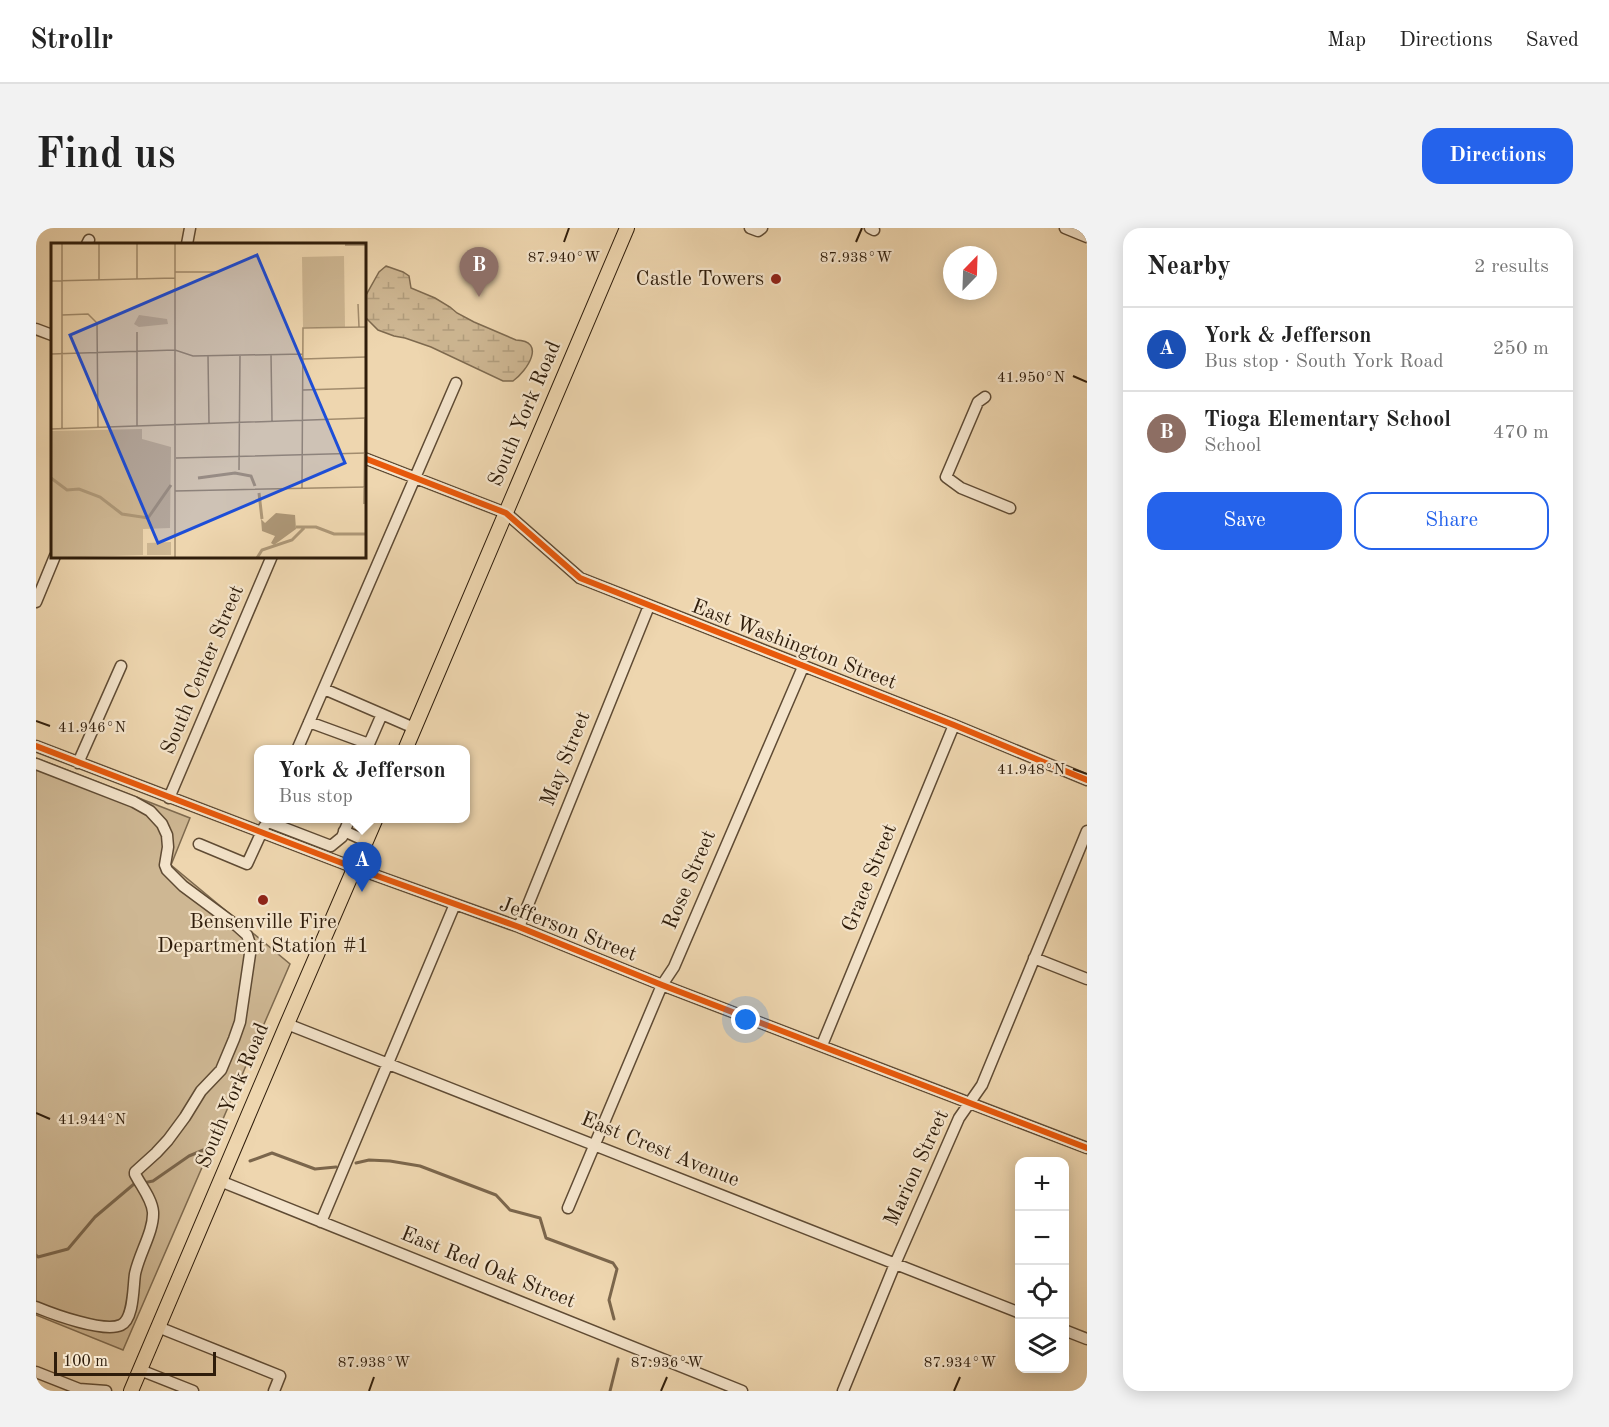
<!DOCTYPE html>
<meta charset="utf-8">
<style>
body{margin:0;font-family:"Old Standard TT",serif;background:#f2f2f2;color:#222}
.controls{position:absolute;right:18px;bottom:18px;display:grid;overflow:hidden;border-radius:12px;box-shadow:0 3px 15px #0003}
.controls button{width:54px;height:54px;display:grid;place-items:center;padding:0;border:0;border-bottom:2px solid #e0e0e0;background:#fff;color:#222;font:30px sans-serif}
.compass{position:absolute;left:907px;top:18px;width:54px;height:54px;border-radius:50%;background:#fff;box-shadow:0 3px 15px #0003;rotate:23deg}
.scale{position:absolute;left:18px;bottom:15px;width:162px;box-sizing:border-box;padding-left:6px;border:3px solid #2f1d0b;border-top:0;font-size:16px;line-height:21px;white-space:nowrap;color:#2f1d0b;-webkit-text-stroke:4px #f4e4cb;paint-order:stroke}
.you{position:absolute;left:710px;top:792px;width:21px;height:21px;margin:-15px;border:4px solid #fff;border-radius:50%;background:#1a73e8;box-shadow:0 0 0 9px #1a73e833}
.badge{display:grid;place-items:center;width:39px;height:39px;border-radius:50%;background:#2563eb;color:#fff;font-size:20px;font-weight:700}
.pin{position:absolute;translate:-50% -50px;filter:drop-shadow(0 2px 3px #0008)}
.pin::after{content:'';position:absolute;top:32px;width:21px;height:18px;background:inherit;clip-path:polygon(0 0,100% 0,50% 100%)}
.popup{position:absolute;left:218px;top:517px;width:216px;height:78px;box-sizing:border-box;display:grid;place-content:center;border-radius:12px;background:#fff;filter:drop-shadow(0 2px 4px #0005);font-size:20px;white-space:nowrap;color:#767676}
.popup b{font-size:22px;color:#222}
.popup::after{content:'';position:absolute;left:50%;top:100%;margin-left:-12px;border:12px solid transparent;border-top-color:#fff}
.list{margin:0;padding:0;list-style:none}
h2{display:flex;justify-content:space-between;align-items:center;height:78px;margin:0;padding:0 24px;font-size:26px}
h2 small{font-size:20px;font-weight:400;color:#767676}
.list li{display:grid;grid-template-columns:39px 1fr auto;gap:18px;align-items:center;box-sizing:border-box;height:84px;padding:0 24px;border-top:2px solid #e0e0e0}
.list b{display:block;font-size:22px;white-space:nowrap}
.list p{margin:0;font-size:20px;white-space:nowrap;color:#767676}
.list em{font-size:20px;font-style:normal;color:#767676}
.actions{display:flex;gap:12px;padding:18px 24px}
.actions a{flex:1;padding:14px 0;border:2px solid #2563eb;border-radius:18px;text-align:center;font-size:21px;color:#2563eb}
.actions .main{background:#2563eb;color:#fff}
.icon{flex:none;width:33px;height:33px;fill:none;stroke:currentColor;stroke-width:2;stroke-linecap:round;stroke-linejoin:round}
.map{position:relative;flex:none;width:1051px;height:1163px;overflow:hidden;border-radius:18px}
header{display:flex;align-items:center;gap:36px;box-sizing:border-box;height:84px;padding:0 30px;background:#fff;border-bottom:2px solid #e0e0e0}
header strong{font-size:28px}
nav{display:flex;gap:33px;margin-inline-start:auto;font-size:21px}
.intro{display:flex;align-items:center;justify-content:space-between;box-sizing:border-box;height:144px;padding:0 36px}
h1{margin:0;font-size:42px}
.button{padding:15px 27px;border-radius:18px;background:#2563eb;color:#fff;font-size:21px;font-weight:700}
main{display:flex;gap:36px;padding:0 36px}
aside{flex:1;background:#fff;border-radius:18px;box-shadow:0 3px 15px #0003}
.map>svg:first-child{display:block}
.grass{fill:#ceb793;stroke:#7e6a4f;stroke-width:1.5}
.wetland{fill:url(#wetland-marsh);stroke:#7e6a4f;stroke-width:1.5}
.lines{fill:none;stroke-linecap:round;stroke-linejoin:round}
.stream{stroke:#7b664c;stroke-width:3}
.minor-casing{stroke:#5f4b34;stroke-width:13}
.major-casing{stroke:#2f1d0b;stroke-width:16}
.minor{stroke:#f4e4cb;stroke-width:10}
.major{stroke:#eed6af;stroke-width:14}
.cycleway-casing{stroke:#f4e4cb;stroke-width:10}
.cycleway{stroke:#e8590c;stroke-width:6}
.ticks{fill:none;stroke:#2f1d0b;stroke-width:2}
.poi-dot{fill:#8f2418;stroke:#f4e4cb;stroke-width:2}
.labels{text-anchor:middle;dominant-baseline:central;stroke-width:4.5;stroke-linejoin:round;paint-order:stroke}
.poi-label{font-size:21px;fill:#2f1d0b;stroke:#f4e4cb;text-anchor:end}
.street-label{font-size:21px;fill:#2f1d0b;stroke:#f4e4cb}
.inset-river{fill:none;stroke:#ad9777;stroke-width:3}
.inset-road{fill:none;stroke:#a28c6d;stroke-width:1.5}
.view{fill:#1d4ed8;fill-opacity:0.15;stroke:#1d4ed8;stroke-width:3}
.inset-edge{fill:none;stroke:#2f1d0b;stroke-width:3}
.ticks-label{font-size:15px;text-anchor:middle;fill:#2f1d0b;stroke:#f4e4cb;stroke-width:4.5;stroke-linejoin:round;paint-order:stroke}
</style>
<header>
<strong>Strollr</strong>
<nav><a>Map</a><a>Directions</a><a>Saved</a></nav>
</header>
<div class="intro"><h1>Find us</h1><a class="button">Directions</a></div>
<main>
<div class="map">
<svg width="1051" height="1163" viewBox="0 0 1051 1163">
<defs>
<pattern id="wetland-marsh" width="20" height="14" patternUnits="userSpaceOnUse" patternTransform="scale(1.5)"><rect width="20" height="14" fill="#ceb793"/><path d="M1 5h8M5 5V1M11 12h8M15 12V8" fill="none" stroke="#b19d7d"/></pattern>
</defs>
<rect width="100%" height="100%" fill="#eed6af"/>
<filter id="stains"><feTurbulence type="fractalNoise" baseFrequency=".00333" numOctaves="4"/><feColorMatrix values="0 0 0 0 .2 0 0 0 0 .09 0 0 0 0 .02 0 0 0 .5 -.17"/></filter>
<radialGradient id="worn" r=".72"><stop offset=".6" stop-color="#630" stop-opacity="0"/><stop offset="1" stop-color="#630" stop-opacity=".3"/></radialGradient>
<path class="grass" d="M0,530L154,590L135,637L254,736L87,1122L0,1087Z"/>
<path class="wetland" d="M350,38L367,44L373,48L375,60L399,70L414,79L421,85L438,94L480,112C511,113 491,143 477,153H467L395,119L369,110L358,108L342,102L329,89V69L343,44Z"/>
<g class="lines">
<path class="stream" d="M214,933L236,925L279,941L300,939
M320,935L333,932L354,933L384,938L460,967L474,982L504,990L510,1010L577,1035L581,1041L573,1072L578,1091
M107,955L117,953L153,928L177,918
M0,1027L2,1029L32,1021L59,989L98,956H101
M574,1163L582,1131"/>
<g class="minor-casing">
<path id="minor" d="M714,0L722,3L726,0
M834,0L838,2
M1029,0L1051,9
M51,16L53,12
M151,16L154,0
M0,101L16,107
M949,169L942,174L910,249L925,260L974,280
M328,230L470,285L544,350L918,497L1051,552
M0,374L19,328
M288,461L378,500
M273,494L333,516L346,486
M0,518L319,640L483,699L626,757L1051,920
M261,522L420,155
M42,535L85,438
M0,536L98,574L114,583L126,596L131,607L132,619L129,637L131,642L147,658L201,698L211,707L215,719L204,794L198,811L185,842L165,863L149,889L132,912L120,925L99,944V946C105,958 116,971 117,984C118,1003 103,1026 99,1046C97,1059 98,1091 85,1097C68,1105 17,1086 0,1079
M133,570L236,328
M320,590L337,597
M230,593L295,618L306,609L314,590
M308,603L330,613
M163,616L211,636L228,599
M483,699L613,378
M998,730L1051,751
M251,796L984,1085
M786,817L918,497
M184,953L706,1163
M532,980L626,757L638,739L767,439
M285,994L419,676
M122,1099L244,1148L238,1163
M1028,1102L1051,1111
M104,1142L157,1163
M0,1144L43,1161L70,1163
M807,1163L859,1036L923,890L946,857L1051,603"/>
</g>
<g class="major-casing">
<path id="major" d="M369,522L591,0
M95,1163L251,796L340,590"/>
</g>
<use href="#minor" class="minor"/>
<use href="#major" class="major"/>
<g class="cycleway-casing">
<path id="cycleway" d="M328,230L470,285L544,350L918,497L1051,552
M0,518L319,640L483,699L626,757L1051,920"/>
</g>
<use href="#cycleway" class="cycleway"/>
</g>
<path class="ticks" d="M528,14L533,0M820,14L826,0M1037,148L1051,154M0,493L14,498M1037,541L1051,546M0,885L14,891M333,1163L338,1149M625,1163L631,1149M918,1163L924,1149"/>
<g class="poi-dot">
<circle cx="740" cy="51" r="6"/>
<circle cx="227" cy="672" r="6"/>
</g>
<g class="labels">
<g class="poi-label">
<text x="728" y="51">Castle Towers</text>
<text x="227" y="694" text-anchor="middle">Bensenville Fire<tspan x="227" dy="24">Department Station #1</tspan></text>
</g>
<g class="street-label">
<text transform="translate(489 186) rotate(-67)">South York Road</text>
<text transform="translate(758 417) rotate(21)">East Washington Street</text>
<text transform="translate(167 442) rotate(-67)">South Center Street</text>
<text transform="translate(530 531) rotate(-68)">May Street</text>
<text transform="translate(834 650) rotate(-68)">Grace Street</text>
<text transform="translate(654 652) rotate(-67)">Rose Street</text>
<text transform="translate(532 702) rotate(21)">Jefferson Street</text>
<text transform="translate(197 868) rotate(-67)">South York Road</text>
<text transform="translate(624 922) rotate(22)">East Crest Avenue</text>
<text transform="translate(881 940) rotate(-65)">Marion Street</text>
<text transform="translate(452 1040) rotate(22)">East Red Oak Street</text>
</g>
</g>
<g transform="translate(15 15)">
<rect width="315" height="315" fill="#eed6af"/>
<path d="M91,186V196L120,204L119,285L92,286V312L0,315V188Z" fill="#ceb793"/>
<path d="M88,72L116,76L117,81L88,84L83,81Z" fill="#ceb793"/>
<path d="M120,299V312H96V300Z" fill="#ceb793"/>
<path d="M293,13L294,84H252L251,14Z" fill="#ceb793"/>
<path d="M225,270L244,272L245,286L223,302L220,300L224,293L211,288L210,276L214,280Z" fill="#ad9777"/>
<path class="inset-river" d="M0,235L16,247L28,246L49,254L71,271L97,275L120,242M147,235L184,230L200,233L204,243M208,250L211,276M245,284H265L283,291H315M206,315L211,307L241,297L253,285"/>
<path class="inset-road" d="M48,0V37M86,0V36M294,2H315M124,29H168M0,38L124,35M307,61L308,84M11,72L37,71L46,80L47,185M0,111L124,107L142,113L252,111M220,111L221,178M157,113L158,180M252,116L315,114M252,147L315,145M86,183V89M0,186L315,175M11,186V0M125,215L315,210M188,227L189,112M251,246L252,85L315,84M124,248L315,244M313,261L314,175M124,315V0"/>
<path class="view" d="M206,12L294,220L107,300L19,92Z"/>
<rect width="315" height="315" class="inset-edge"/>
</g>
<g class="ticks-label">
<text x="528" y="34">87.940°W</text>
<text x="820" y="34">87.938°W</text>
<text x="995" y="154">41.950°N</text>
<text x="56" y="504">41.946°N</text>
<text x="995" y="546">41.948°N</text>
<text x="56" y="896">41.944°N</text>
<text x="338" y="1139">87.938°W</text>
<text x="631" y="1139">87.936°W</text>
<text x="924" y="1139">87.934°W</text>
</g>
<rect width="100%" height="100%" filter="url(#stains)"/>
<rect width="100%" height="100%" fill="url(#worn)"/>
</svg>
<div class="controls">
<button>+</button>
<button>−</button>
<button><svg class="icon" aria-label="locate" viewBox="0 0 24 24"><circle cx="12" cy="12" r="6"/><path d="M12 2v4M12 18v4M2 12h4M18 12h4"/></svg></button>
<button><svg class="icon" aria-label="layers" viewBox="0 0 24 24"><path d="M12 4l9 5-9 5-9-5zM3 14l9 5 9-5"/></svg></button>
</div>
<svg class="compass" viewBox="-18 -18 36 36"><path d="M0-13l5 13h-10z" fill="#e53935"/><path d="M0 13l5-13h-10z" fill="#767676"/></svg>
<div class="scale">100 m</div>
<div class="you"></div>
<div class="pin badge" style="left:326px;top:664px;background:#1a4fb4">A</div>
<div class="popup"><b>York &amp; Jefferson</b>Bus stop</div>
<div class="pin badge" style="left:443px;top:69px;background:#8d6e63">B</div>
</div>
<aside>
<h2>Nearby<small>2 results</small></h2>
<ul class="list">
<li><span class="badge" style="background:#1a4fb4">A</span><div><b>York &amp; Jefferson</b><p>Bus stop · South York Road</p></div><em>250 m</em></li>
<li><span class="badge" style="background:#8d6e63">B</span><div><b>Tioga Elementary School</b><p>School</p></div><em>470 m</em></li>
</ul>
<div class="actions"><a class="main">Save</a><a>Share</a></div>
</aside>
</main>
